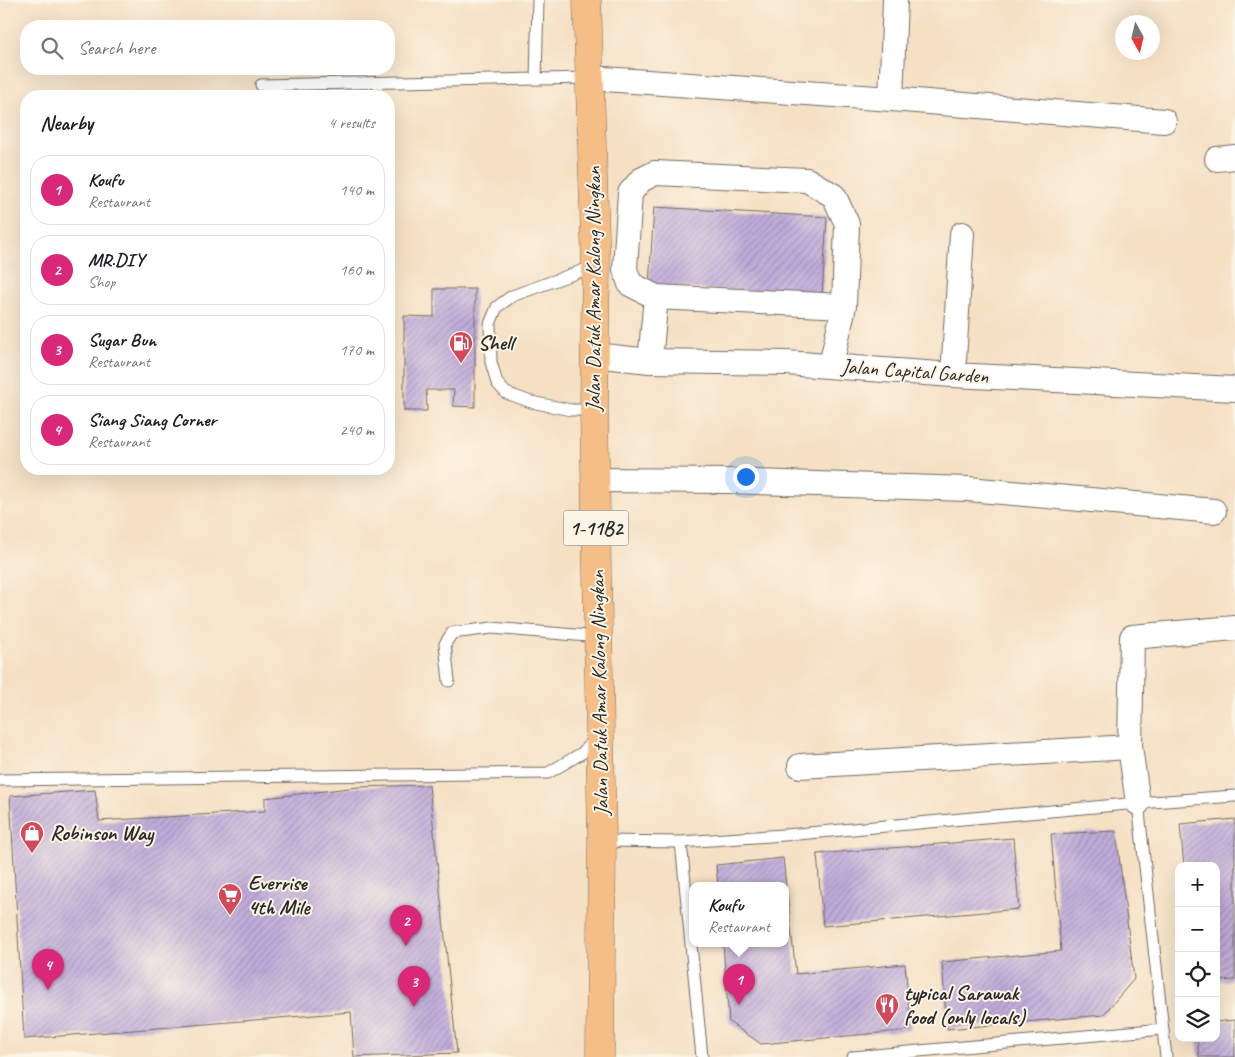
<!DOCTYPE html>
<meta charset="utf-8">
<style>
body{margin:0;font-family:Caveat,sans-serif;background:#f2f2f2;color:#202124}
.controls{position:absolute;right:15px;bottom:15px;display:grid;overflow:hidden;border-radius:10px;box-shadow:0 5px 20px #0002}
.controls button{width:45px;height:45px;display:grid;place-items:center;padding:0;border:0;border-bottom:1px solid #e0e0e0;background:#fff;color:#202124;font:25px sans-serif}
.compass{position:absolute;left:1115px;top:15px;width:45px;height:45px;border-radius:50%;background:#fff;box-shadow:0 5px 20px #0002;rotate:172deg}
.you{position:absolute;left:745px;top:476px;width:18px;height:18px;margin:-12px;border:4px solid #fff;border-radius:50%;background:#1a73e8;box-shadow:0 0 0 8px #1a73e833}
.badge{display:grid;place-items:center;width:32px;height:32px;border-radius:50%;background:#db2777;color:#fff;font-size:16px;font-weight:700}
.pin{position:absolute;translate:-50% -41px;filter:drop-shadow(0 1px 2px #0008)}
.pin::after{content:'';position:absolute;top:26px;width:18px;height:15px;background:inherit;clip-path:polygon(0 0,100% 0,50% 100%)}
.popup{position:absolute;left:689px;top:882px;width:100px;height:65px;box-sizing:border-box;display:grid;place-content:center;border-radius:10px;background:#fff;filter:drop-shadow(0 1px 4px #0005);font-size:16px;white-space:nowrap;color:#757577}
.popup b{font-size:19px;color:#202124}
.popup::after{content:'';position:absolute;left:50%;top:100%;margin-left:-10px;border:10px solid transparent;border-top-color:#fff}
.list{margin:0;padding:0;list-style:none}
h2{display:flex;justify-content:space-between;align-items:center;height:65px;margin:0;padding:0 20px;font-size:21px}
h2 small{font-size:16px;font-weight:400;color:#757577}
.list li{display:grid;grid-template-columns:32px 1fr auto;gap:15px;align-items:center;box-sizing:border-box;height:70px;margin:0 10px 10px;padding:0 10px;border:1px solid #e0e0e0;border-radius:20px}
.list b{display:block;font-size:19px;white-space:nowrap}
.list p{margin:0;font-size:16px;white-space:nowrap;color:#757577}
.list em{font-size:16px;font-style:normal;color:#757577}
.icon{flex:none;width:28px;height:28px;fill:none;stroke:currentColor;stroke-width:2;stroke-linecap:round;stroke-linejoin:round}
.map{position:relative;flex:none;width:1235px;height:1057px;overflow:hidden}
.search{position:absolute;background:#fff;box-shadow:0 5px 20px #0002;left:20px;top:20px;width:375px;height:55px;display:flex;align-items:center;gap:12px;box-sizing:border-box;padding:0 18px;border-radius:20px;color:#757577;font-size:19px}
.panel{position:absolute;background:#fff;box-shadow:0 5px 20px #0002;left:20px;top:90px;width:375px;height:385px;border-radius:20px}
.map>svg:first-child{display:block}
.building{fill:url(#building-hatch)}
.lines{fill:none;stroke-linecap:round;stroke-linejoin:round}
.lane-casing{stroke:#726a61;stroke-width:13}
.street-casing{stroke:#726a61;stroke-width:26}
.highway-casing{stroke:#726a61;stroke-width:29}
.lane{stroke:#fff;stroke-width:11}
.street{stroke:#fff;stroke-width:24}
.highway{stroke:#f6be87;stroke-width:28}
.labels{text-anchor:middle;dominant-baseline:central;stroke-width:4;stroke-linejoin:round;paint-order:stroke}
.shield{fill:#fcf5e5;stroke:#6a6863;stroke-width:1}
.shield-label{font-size:20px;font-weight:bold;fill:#2b2b2b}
.street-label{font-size:21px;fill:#2b2b2b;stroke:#fcf5e5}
.poi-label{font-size:21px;font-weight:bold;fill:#2b2b2b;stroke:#fcf5e5;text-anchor:start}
</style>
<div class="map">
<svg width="1235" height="1057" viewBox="0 0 1235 1057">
<defs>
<pattern id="building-hatch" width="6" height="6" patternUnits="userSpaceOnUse" patternTransform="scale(1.25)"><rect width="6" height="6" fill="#c0acdb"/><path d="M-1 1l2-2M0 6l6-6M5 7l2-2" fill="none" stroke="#9c8cb2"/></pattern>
</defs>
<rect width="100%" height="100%" fill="#fcf5e5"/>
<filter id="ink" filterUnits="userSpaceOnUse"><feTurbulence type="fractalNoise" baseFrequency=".02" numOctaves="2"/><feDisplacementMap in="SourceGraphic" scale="10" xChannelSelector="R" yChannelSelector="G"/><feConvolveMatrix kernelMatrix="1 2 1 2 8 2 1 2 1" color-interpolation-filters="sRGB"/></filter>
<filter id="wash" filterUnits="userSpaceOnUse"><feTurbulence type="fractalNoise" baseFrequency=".0096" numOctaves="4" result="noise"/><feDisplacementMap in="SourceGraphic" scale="20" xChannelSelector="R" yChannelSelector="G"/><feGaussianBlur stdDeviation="1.12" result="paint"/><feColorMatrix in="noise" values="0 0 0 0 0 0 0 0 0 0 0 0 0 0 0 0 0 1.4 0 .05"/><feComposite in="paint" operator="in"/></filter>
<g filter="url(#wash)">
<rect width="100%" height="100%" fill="#f5e0c4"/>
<g id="blocks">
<path class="building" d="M654,207L827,217L822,296L649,286Z
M434,289H475V407L453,406L454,390H426L427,411H404V316L434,317Z
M429,785L457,1053L354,1057L351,1012L24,1039L10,796L95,790L99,821L265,811V798L358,787Z
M1235,819V980L1216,981V866H1184L1180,824Z
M1116,831L1134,979L1103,1015L947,1029L942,962L1061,951L1051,834Z
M1013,838L1019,909L823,926L817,854Z
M783,858L786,886H718L716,865Z
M785,893H787L796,974L905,964L911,1030L761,1044L729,1022L723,944H785Z
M1235,1020V1057H1199L1197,1038H1216V1022Z"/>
</g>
</g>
<g filter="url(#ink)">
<use href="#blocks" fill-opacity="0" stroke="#726a61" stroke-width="1"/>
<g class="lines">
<g class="lane-casing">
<path id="lane" d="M536,79L538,0
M261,85L589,78
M594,410H571L531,402L506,393L497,383L491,362L490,324L497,307L512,296L595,266
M449,681L445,644L452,633L492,628L599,637
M0,780L548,773L582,753L596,737
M602,841L681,842L798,834L1138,803
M681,842L702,1057
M853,1057L1163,1029
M1166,1057L1138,803L1235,796"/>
</g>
<g class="street-casing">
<path id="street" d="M590,78L891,99L1164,121
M891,99L895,0
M1217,159L1235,157
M594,355L650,361L786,363L953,375L1235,389
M650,361L656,297
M831,365L844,306L847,224L834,196L807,180L655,173L641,180L630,193L625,269L630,284L656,297L844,306
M953,375L962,234
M595,480L728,481L968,489L1214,511
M800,766L1130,747
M1138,803L1130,747L1132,637L1235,628"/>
</g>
<g class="highway-casing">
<path id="highway" d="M587,0L596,266L594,410L602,841L600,1057"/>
</g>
<use href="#lane" class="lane"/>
<use href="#street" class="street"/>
<use href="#highway" class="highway"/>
</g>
</g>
<defs>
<g id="fuel-pin" transform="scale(1.25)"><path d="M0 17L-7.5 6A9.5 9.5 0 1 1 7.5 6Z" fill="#d1495b" stroke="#fcf5e5"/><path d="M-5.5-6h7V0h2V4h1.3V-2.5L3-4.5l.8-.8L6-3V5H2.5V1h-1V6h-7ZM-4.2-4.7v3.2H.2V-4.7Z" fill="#fff"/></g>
<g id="shop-pin" transform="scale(1.25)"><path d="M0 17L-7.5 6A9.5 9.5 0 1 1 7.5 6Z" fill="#d1495b" stroke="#fcf5e5"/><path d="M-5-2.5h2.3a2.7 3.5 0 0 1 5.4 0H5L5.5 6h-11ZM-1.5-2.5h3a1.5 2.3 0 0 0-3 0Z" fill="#fff"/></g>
<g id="supermarket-pin" transform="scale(1.25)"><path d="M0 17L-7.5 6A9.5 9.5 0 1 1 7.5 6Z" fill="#d1495b" stroke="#fcf5e5"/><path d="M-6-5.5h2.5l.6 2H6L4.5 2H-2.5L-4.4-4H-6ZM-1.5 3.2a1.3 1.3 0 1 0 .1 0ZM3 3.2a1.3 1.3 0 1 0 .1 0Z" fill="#fff"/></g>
<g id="restaurant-pin" transform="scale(1.25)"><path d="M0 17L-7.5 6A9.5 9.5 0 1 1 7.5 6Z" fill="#d1495b" stroke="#fcf5e5"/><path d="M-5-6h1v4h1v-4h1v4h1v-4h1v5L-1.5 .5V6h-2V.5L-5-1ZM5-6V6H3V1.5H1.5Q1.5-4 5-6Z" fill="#fff"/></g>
</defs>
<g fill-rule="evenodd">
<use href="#fuel-pin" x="461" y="343"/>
<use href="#shop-pin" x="32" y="833"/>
<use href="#supermarket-pin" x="230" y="895"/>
<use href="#restaurant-pin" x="887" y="1005"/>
</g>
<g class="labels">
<rect class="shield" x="563.5" y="510.5" width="65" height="35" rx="4"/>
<g class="shield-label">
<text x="596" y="528">1-11B2</text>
</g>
<g class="street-label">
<text transform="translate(593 289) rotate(-90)">Jalan Datuk Amar Kalong Ningkan</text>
<text transform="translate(915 371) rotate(4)">Jalan Capital Garden</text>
<text transform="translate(599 693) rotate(-91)">Jalan Datuk Amar Kalong Ningkan</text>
</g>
<g class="poi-label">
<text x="478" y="343">Shell</text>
<text x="50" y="833">Robinson Way</text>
<text x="248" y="883">Everrise<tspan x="248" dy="24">4th Mile</tspan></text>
<text x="904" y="993">typical Sarawak<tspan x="904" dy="24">food (only locals)</tspan></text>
</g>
</g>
</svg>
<div class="controls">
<button>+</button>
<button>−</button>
<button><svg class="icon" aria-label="locate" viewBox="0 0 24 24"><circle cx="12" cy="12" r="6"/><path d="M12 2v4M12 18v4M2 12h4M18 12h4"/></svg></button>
<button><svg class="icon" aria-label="layers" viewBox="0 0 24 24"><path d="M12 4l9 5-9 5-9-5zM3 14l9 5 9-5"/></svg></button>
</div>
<svg class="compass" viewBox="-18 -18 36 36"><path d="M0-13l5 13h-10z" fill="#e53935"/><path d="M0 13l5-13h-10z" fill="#757577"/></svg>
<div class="you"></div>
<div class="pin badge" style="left:739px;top:1005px">1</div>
<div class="popup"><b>Koufu</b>Restaurant</div>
<div class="pin badge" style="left:406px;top:946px">2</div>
<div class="pin badge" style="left:414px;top:1007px">3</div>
<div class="pin badge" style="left:48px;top:990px">4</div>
<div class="search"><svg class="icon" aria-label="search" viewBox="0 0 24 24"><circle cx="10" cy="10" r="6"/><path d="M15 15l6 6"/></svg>Search here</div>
<section class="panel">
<h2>Nearby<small>4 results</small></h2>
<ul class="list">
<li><span class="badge">1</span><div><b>Koufu</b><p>Restaurant</p></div><em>140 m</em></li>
<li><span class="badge">2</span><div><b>MR.DIY</b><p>Shop</p></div><em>160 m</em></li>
<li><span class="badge">3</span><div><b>Sugar Bun</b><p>Restaurant</p></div><em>170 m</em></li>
<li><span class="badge">4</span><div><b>Siang Siang Corner</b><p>Restaurant</p></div><em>240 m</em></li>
</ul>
</section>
</div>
